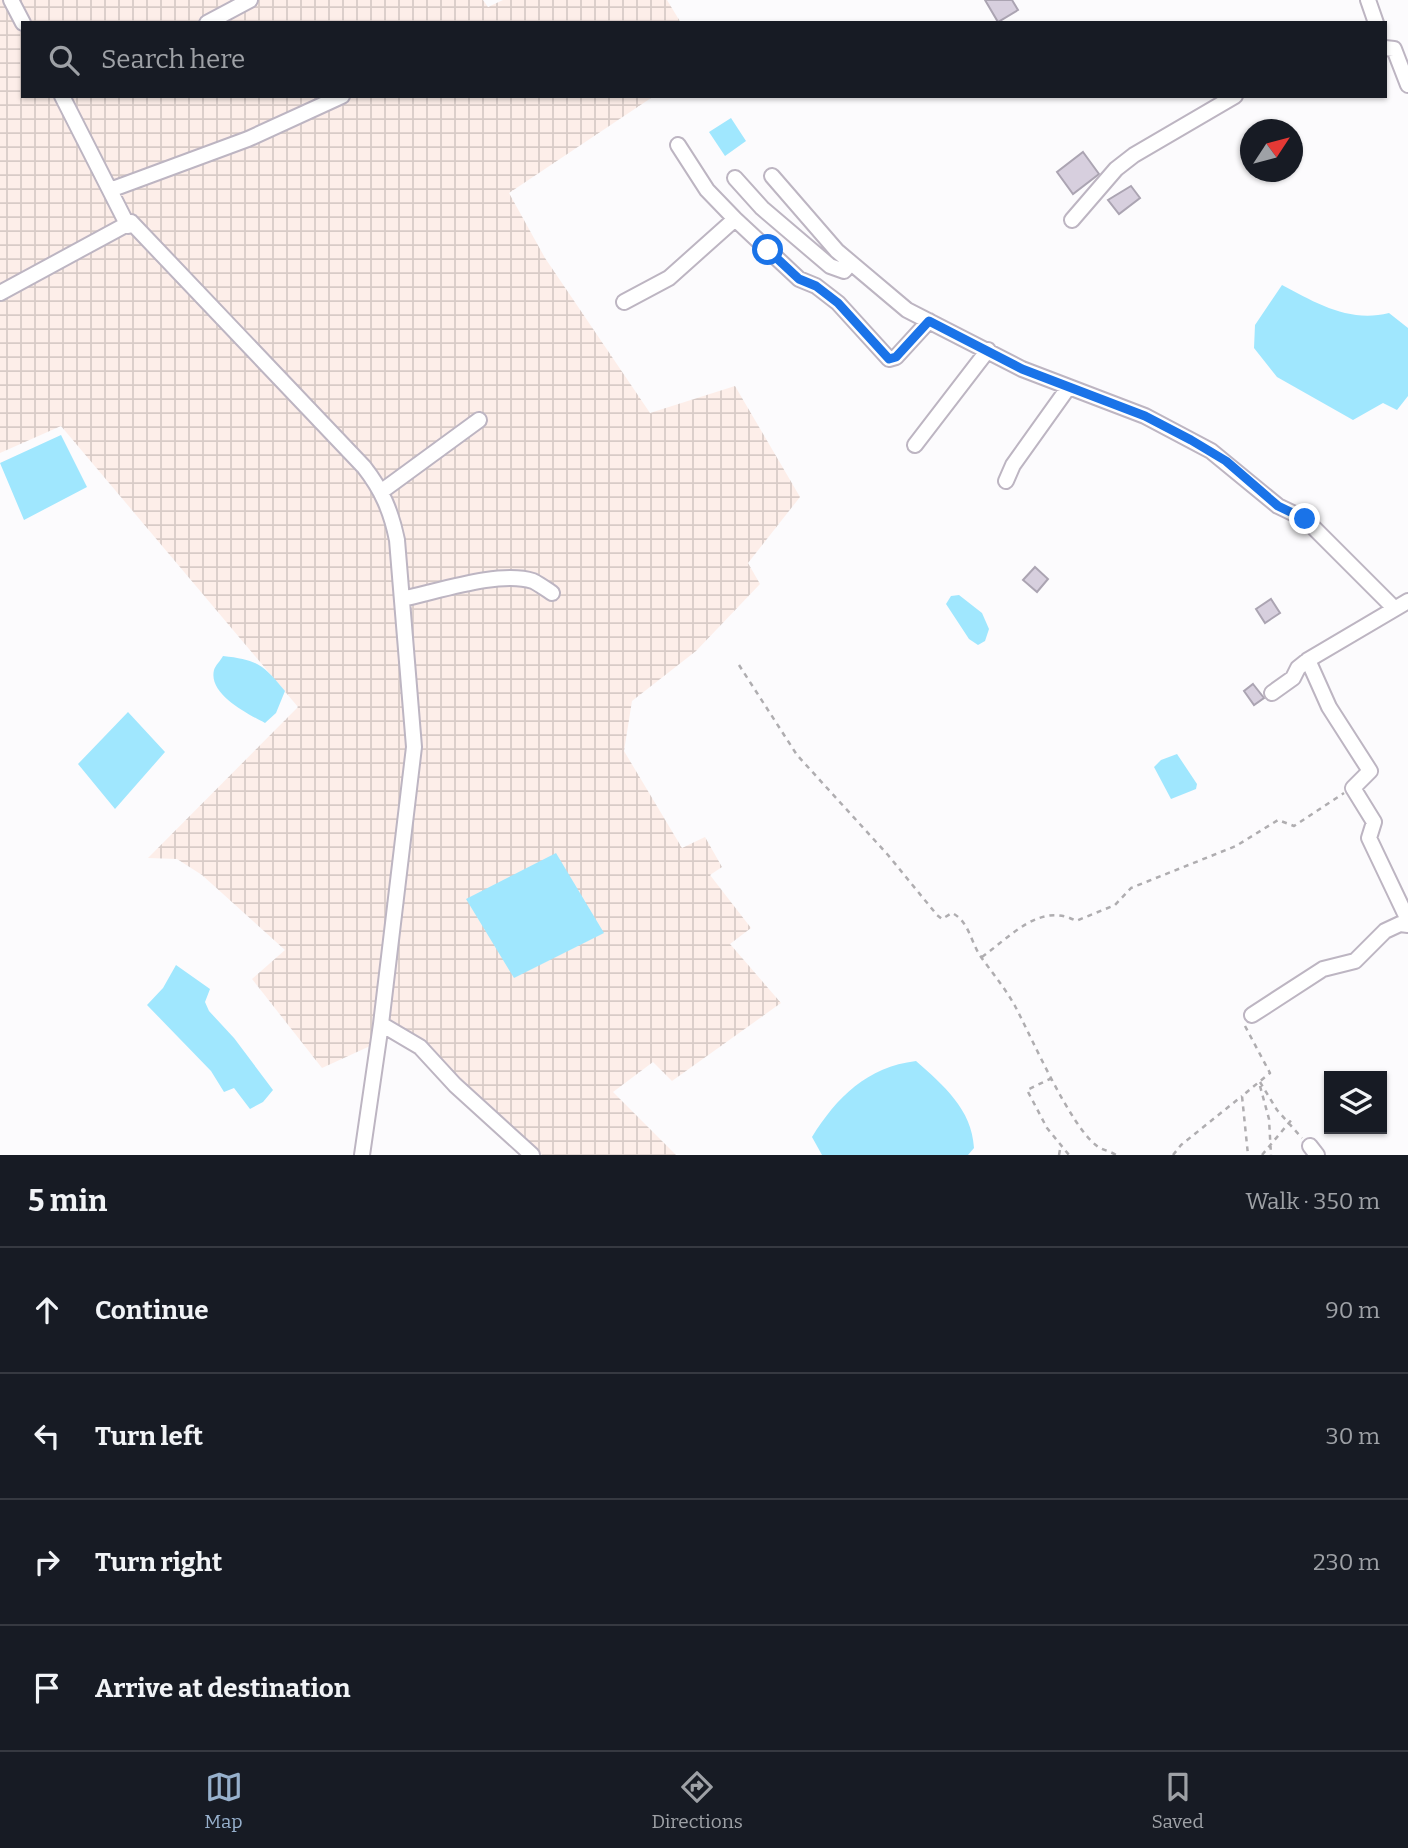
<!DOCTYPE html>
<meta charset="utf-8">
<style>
body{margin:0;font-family:Bitter,serif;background:#20242c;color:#f1f3f6}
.controls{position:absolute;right:21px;bottom:21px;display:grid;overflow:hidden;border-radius:0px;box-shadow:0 2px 5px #0004}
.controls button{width:63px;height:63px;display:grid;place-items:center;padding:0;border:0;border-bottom:2px solid #363941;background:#171b24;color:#f1f3f6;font:35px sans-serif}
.compass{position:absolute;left:1240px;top:119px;width:63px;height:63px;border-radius:50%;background:#171b24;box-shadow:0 2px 5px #0004;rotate:54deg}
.stop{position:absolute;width:21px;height:21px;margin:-16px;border:5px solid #1a73e8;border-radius:50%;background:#fff}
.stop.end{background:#1a73e8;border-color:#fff;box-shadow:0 2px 7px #0008}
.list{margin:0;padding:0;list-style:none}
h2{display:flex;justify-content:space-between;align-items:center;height:91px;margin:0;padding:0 28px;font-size:30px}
h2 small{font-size:23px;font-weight:400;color:#9ea1a6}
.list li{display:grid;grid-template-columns:46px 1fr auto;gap:21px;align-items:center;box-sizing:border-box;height:126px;padding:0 28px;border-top:2px solid #363941}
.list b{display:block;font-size:26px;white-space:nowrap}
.list em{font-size:23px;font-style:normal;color:#9ea1a6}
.icon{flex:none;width:38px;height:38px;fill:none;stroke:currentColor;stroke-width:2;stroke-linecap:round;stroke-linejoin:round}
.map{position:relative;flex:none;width:1408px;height:1155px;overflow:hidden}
.search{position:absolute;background:#171b24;box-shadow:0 2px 5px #0004;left:21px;right:21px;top:21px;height:77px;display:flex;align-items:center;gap:18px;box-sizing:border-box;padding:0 24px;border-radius:0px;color:#9ea1a6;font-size:26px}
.sheet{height:595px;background:#171b24}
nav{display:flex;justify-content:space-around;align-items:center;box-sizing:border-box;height:98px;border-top:2px solid #363941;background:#171b24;font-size:19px;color:#9ea1a6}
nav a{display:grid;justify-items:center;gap:4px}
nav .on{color:#97b0cc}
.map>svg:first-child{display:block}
.industrial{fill:url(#industrial-grid)}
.water{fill:#a0e7fe}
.building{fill:#d7cfde;stroke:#aba4b2;stroke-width:2}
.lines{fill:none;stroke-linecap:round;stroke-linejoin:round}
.minor-casing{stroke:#bdb5c2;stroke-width:18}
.path{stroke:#afadb0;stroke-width:2.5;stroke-dasharray:5 5;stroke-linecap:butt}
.minor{stroke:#fff;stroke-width:14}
.route{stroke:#1a73e8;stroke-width:9}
</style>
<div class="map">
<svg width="1408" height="1155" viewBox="0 0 1408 1155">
<defs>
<pattern id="industrial-grid" width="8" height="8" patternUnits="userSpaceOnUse" patternTransform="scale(1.75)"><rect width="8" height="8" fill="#fdeee9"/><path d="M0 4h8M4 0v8" fill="none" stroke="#d8cbc7"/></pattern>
</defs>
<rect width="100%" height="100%" fill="#fcfbfd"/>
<path class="industrial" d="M0,0H483L488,7L503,0H667L681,23H23V96H654L509,193L545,258L650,413L735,386L800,497L748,563L760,584L696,651L632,701L624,751L682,848L705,837L722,867L710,875L751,928L730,944L781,1003L672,1081L653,1062L613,1092L676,1155H542L448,1072L392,1036L322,1068L252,979L285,950L202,875L177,859L148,858L298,707L61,426L0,453Z"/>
<path class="water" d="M731,118L746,141L725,156L709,132Z
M1282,285C1316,303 1349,323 1389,313L1408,328V396L1397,410L1383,403L1353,420L1277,377L1254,348L1255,325Z
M61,435L87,487L24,520L0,463Z
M959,595L982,613L989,629L985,641L978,645L969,639L946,604L951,596Z
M223,656C259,660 263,665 285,691L276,713L265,723C248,714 208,694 214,670C215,666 221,660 223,656Z
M128,712L165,752L115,809L78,764Z
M1177,754L1197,784L1196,789L1171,799L1154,767L1161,760Z
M556,853L604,933L514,978L466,899Z
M176,965L210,989L205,1002L209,1011L234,1038L273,1090L263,1102L250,1109L234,1088L224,1092L211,1071L147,1005L163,988Z
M916,1061C943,1085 972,1109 974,1148L968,1155H822L812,1137C837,1097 867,1067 916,1061Z"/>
<path class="building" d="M985,0H1012L1018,10L998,22Z
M1083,152L1099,174L1073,194L1057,172Z
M1131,186L1140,198L1119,214L1108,200Z
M1035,567L1048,579L1037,592L1023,580Z
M1271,599L1280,613L1265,623L1256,609Z
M1253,684L1264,698L1254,705L1244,691Z"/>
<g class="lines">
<g class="minor-casing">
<path id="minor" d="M11,0L23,23
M1368,0L1376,23
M207,23L250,0
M1385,48L1394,49L1408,85
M62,96L128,226L131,222L364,467C382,490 391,511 397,540L414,747L381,1024L362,1155
M678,145L707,190L735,219L799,279L816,286L838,303L889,359L896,357L929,321
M772,176L837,251L907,310L1022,369L1145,416L1211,451L1278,506L1305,519L1394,608
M735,178L762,208L830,266L844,271L850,264
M110,190L248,139L342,96
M1072,220L1116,169L1134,155L1235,96
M0,293L131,222
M624,302L669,278L735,219
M915,445L988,350
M1006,481L1013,465L1068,388
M382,491L479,420
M402,599C437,592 499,570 533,581C539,584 546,589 552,593
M1308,660L1329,707L1370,771L1353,788L1374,822L1369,838L1408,920
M1272,693L1293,678L1298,668L1308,660L1408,601
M1252,1015L1323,969L1355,961L1385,931L1400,924L1408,925
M381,1024L420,1047L455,1085L532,1155
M1310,1146L1317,1155"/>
</g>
<path class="path" d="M739,665L797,755L888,855L937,915L942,919L952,913C969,921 971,943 981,957C993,974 1005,988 1015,1006C1032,1038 1070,1126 1097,1146C1102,1150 1110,1151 1116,1155
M982,957C1010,937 1041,901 1076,921L1115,905L1131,888L1236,846L1278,820L1294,826L1344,793
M1245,1026L1270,1073L1242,1096L1248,1155
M1052,1078L1027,1090L1047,1128L1069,1155
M1260,1082L1277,1110L1302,1138
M1260,1086L1269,1119L1271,1155
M1059,1155L1061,1144
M1173,1155L1181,1145L1242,1096
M1262,1155L1293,1118"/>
<use href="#minor" class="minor"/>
</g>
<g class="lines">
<path class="route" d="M768,250L799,279L816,286L838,303L889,359L896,357L929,321L1022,369L1145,416L1191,440L1226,461L1278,506L1305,519"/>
</g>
</svg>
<div class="controls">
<button><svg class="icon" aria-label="layers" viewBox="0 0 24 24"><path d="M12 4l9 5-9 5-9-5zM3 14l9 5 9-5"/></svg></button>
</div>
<svg class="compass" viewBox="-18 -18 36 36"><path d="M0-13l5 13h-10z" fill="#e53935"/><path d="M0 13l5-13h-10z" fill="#9ea1a6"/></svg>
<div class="stop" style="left:768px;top:250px"></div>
<div class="stop end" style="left:1305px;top:519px"></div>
<div class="search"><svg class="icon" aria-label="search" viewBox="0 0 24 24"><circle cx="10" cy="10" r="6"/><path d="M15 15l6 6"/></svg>Search here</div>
</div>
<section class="sheet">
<h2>5 min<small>Walk · 350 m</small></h2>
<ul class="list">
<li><svg class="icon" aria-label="ahead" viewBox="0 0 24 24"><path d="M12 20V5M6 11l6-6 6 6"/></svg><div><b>Continue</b></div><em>90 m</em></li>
<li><svg class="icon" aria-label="left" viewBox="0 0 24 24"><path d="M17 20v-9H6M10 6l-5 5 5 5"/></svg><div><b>Turn left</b></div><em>30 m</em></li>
<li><svg class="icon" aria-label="right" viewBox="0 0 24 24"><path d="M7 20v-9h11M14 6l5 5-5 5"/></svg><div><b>Turn right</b></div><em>230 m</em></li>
<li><svg class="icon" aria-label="arrive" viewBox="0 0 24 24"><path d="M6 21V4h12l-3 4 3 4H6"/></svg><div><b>Arrive at destination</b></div></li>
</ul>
</section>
<nav>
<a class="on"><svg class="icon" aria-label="map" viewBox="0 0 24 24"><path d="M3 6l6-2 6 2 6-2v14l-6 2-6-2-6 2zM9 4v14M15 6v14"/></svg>Map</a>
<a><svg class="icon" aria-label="directions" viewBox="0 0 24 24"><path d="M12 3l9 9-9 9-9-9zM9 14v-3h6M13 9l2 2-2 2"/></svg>Directions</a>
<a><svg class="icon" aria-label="saved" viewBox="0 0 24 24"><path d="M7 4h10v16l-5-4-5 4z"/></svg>Saved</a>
</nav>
